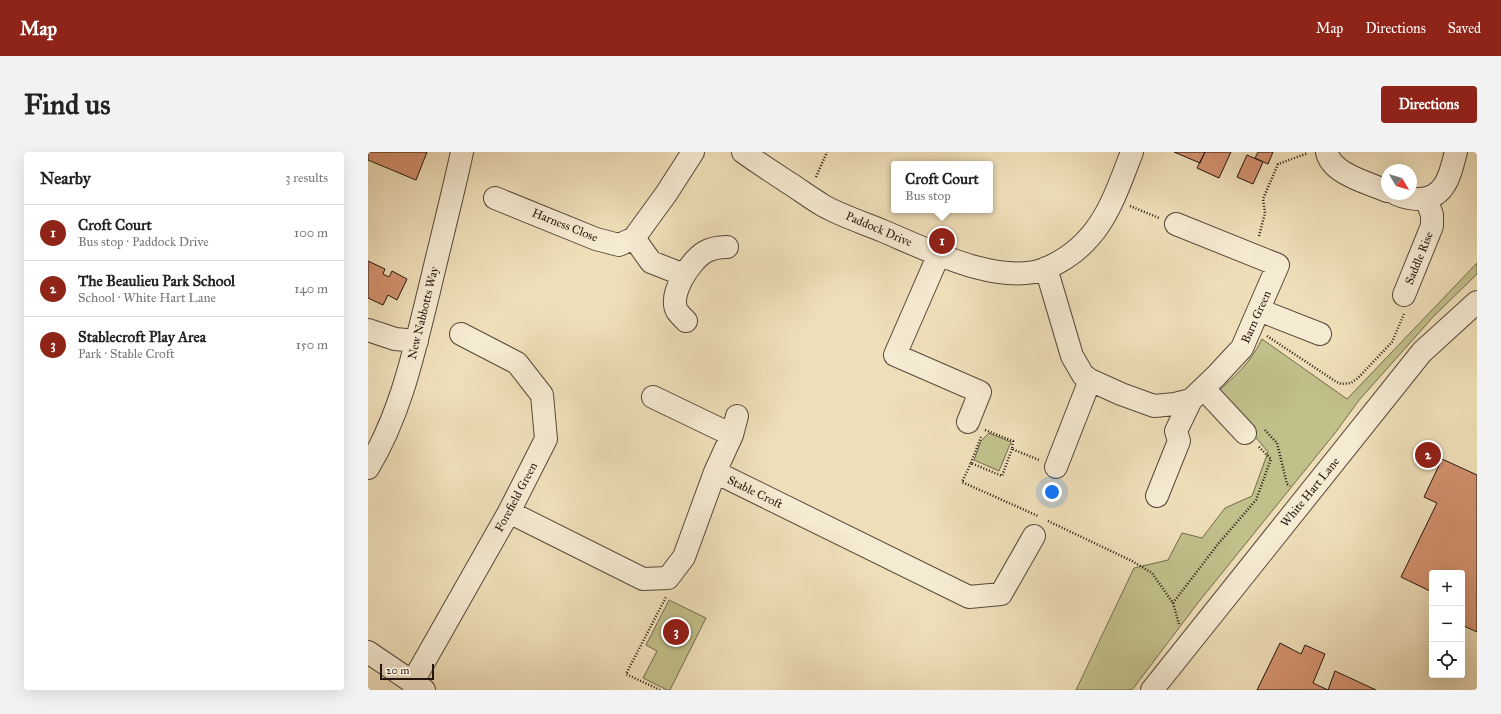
<!DOCTYPE html>
<meta charset="utf-8">
<style>
body{margin:0;font-family:"IM FELL Great Primer",serif;background:#f2f2f2;color:#222}
.controls{position:absolute;right:12px;bottom:12px;display:grid;overflow:hidden;border-radius:4px;box-shadow:0 4px 16px #0002}
.controls button{width:36px;height:36px;display:grid;place-items:center;padding:0;border:0;border-bottom:1px solid #e0e0e0;background:#fff;color:#222;font:20px sans-serif}
.compass{position:absolute;left:1013px;top:12px;width:36px;height:36px;border-radius:50%;background:#fff;box-shadow:0 4px 16px #0002;rotate:128deg}
.scale{position:absolute;left:12px;bottom:10px;width:54px;box-sizing:border-box;padding-left:4px;border:2px solid #24150e;border-top:0;font-size:11px;line-height:14px;white-space:nowrap;color:#24150e;-webkit-text-stroke:3px #f5ead2;paint-order:stroke}
.you{position:absolute;left:684px;top:340px;width:14px;height:14px;margin:-10px;border:3px solid #fff;border-radius:50%;background:#1a73e8;box-shadow:0 0 0 6px #1a73e833}
.badge{display:grid;place-items:center;width:26px;height:26px;border-radius:50%;background:#8f2418;color:#fff;font-size:13px;font-weight:700}
.pin{position:absolute;translate:-50% -50%;border:2px solid #fff;box-shadow:0 1px 4px #0006}
.popup{position:absolute;left:523px;top:9px;width:102px;height:52px;box-sizing:border-box;display:grid;place-content:center;border-radius:4px;background:#fff;filter:drop-shadow(0 1px 3px #0005);font-size:13px;white-space:nowrap;color:#767676}
.popup b{font-size:15px;color:#222}
.popup::after{content:'';position:absolute;left:50%;top:100%;margin-left:-8px;border:8px solid transparent;border-top-color:#fff}
.list{margin:0;padding:0;list-style:none}
h2{display:flex;justify-content:space-between;align-items:center;height:52px;margin:0;padding:0 16px;font-size:17px}
h2 small{font-size:13px;font-weight:400;color:#767676}
.list li{display:grid;grid-template-columns:26px 1fr auto;gap:12px;align-items:center;box-sizing:border-box;height:56px;padding:0 16px;border-top:1px solid #e0e0e0}
.list b{display:block;font-size:15px;white-space:nowrap}
.list p{margin:0;font-size:13px;white-space:nowrap;color:#767676}
.list em{font-size:13px;font-style:normal;color:#767676}
.icon{flex:none;width:22px;height:22px;fill:none;stroke:currentColor;stroke-width:2;stroke-linecap:round;stroke-linejoin:round}
.map{position:relative;flex:none;width:1109px;height:538px;overflow:hidden;border-radius:4px}
header{display:flex;align-items:center;gap:24px;box-sizing:border-box;height:56px;padding:0 20px;background:#8f2418;color:#fff}
header strong{font-size:19px}
nav{display:flex;gap:22px;margin-inline-start:auto;font-size:14px}
.intro{display:flex;align-items:center;justify-content:space-between;box-sizing:border-box;height:96px;padding:0 24px}
h1{margin:0;font-size:28px}
.button{padding:10px 18px;border-radius:4px;background:#8f2418;color:#fff;font-size:14px;font-weight:700}
main{display:flex;gap:24px;padding:0 24px}
aside{flex:1;background:#fff;border-radius:4px;box-shadow:0 4px 16px #0002}
.map>svg:first-child{display:block}
.green{fill:#c1bf8a;stroke:#726a4c}
.building{fill:#d3916f;stroke:#24150e}
.lines{fill:none;stroke-linecap:round;stroke-linejoin:round}
.minor-casing{stroke:#574839;stroke-width:24}
.path{stroke:#24150e;stroke-width:2.5;stroke-dasharray:1 2;stroke-linecap:butt}
.minor{stroke:#f5ead2;stroke-width:22}
.labels{text-anchor:middle;dominant-baseline:central;stroke-width:3;stroke-linejoin:round;paint-order:stroke}
.street-label{font-size:12px;fill:#24150e;stroke:#f5ead2}
</style>
<header>
<strong>Map</strong>
<nav><a>Map</a><a>Directions</a><a>Saved</a></nav>
</header>
<div class="intro"><h1>Find us</h1><a class="button">Directions</a></div>
<main>
<aside>
<h2>Nearby<small>3 results</small></h2>
<ul class="list">
<li><span class="badge">1</span><div><b>Croft Court</b><p>Bus stop · Paddock Drive</p></div><em>100 m</em></li>
<li><span class="badge">2</span><div><b>The Beaulieu Park School</b><p>School · White Hart Lane</p></div><em>140 m</em></li>
<li><span class="badge">3</span><div><b>Stablecroft Play Area</b><p>Park · Stable Croft</p></div><em>150 m</em></li>
</ul>
</aside>
<div class="map">
<svg width="1109" height="538" viewBox="0 0 1109 538">
<rect width="100%" height="100%" fill="#efdfb9"/>
<filter id="stains"><feTurbulence type="fractalNoise" baseFrequency=".005" numOctaves="4"/><feColorMatrix values="0 0 0 0 .2 0 0 0 0 .09 0 0 0 0 .02 0 0 0 .5 -.17"/></filter>
<radialGradient id="worn" r=".72"><stop offset=".6" stop-color="#630" stop-opacity="0"/><stop offset="1" stop-color="#630" stop-opacity=".3"/></radialGradient>
<path class="green" d="M1109,111V122L1065,165L992,247L967,281L829,452L764,538H708L766,416L800,408L814,381L834,386L857,356L884,344L900,300L883,280L847,242C868,223 881,213 894,187L979,247Z
M621,281L643,290L631,319L606,308L613,289Z
M301,448L338,466L302,538H299L275,526L289,499L278,493Z"/>
<path class="building" d="M0,0H59L48,28L0,8Z
M806,0H837L832,11Z
M837,0H863L851,26L829,16Z
M890,0H905L900,12L887,6Z
M879,3L895,10L885,32L869,25Z
M0,109L17,117L15,122L21,125L24,119L39,127L29,148L20,143L15,153L0,146Z
M1074,307L1109,323V480L1094,473V421H1064V440L1033,425L1069,351L1056,345Z
M912,491L933,502L937,493L957,502L945,531L960,538L967,519L1008,538H889Z"/>
<g class="lines">
<g class="minor-casing">
<path id="minor" d="M375,0C390,11 406,21 421,31C432,38 444,47 456,54C474,64 496,71 515,79C558,97 633,136 679,116C732,93 745,49 764,0
M959,0C963,22 1001,31 1019,39
M1028,42C1045,49 1066,51 1077,32C1083,23 1085,10 1088,0
M127,46L228,87L251,93L266,86L298,42L325,0
M266,86L283,110L316,123
M571,102L527,203L612,240L600,270
M678,116L704,204L715,223L722,228L753,242L786,254L807,252L823,248L848,224L874,196L910,113L808,72
M1036,143L1064,74V63L1058,46
M891,158L952,182
M318,169C315,166 311,162 309,159C300,142 323,108 337,100C344,96 352,95 359,95
M0,178L27,187L49,189
M836,237L877,281
M285,245L364,283
M688,315L722,228
M0,316C33,262 46,199 61,139C72,92 84,46 94,0
M347,320L364,283L369,264
M789,344L811,289L808,279L823,248
M141,360L275,427L300,426L316,405L347,320L601,445L633,442L666,384
M0,500L56,538
M44,531L141,360L178,287L174,243L149,211L93,182
M784,538L1054,200L1109,150"/>
</g>
<path class="path" d="M448,25L459,0
M762,54L791,66
M891,84L897,61L895,47L910,12L940,1
M899,184L967,229L973,232L983,231L990,226L1024,190L1036,162
M617,278L645,289L644,297L671,308
M897,278L909,291L919,332L922,334
M644,297L634,324L603,311L594,330L670,364
M603,311L613,285
M680,369L764,409L784,421L805,451L811,472
M805,451L850,392L888,348L903,307L890,294
M292,538L258,522L298,445"/>
<use href="#minor" class="minor"/>
</g>
<g class="labels">
<g class="street-label">
<text transform="translate(197 73) rotate(22)">Harness Close</text>
<text transform="translate(511 77) rotate(23)">Paddock Drive</text>
<text transform="translate(1051 106) rotate(-68)">Saddle Rise</text>
<text transform="translate(55 161) rotate(-76)">New Nabbotts Way</text>
<text transform="translate(888 165) rotate(-66)">Barn Green</text>
<text transform="translate(387 340) rotate(26)">Stable Croft</text>
<text transform="translate(942 340) rotate(-51)">White Hart Lane</text>
<text transform="translate(148 345) rotate(-62)">Forefield Green</text>
</g>
</g>
<rect width="100%" height="100%" filter="url(#stains)"/>
<rect width="100%" height="100%" fill="url(#worn)"/>
</svg>
<div class="controls">
<button>+</button>
<button>−</button>
<button><svg class="icon" aria-label="locate" viewBox="0 0 24 24"><circle cx="12" cy="12" r="6"/><path d="M12 2v4M12 18v4M2 12h4M18 12h4"/></svg></button>
</div>
<svg class="compass" viewBox="-18 -18 36 36"><path d="M0-13l5 13h-10z" fill="#e53935"/><path d="M0 13l5-13h-10z" fill="#767676"/></svg>
<div class="scale">20 m</div>
<div class="you"></div>
<div class="pin badge" style="left:574px;top:89px">1</div>
<div class="popup"><b>Croft Court</b>Bus stop</div>
<div class="pin badge" style="left:1060px;top:303px">2</div>
<div class="pin badge" style="left:308px;top:480px">3</div>
</div>
</main>
